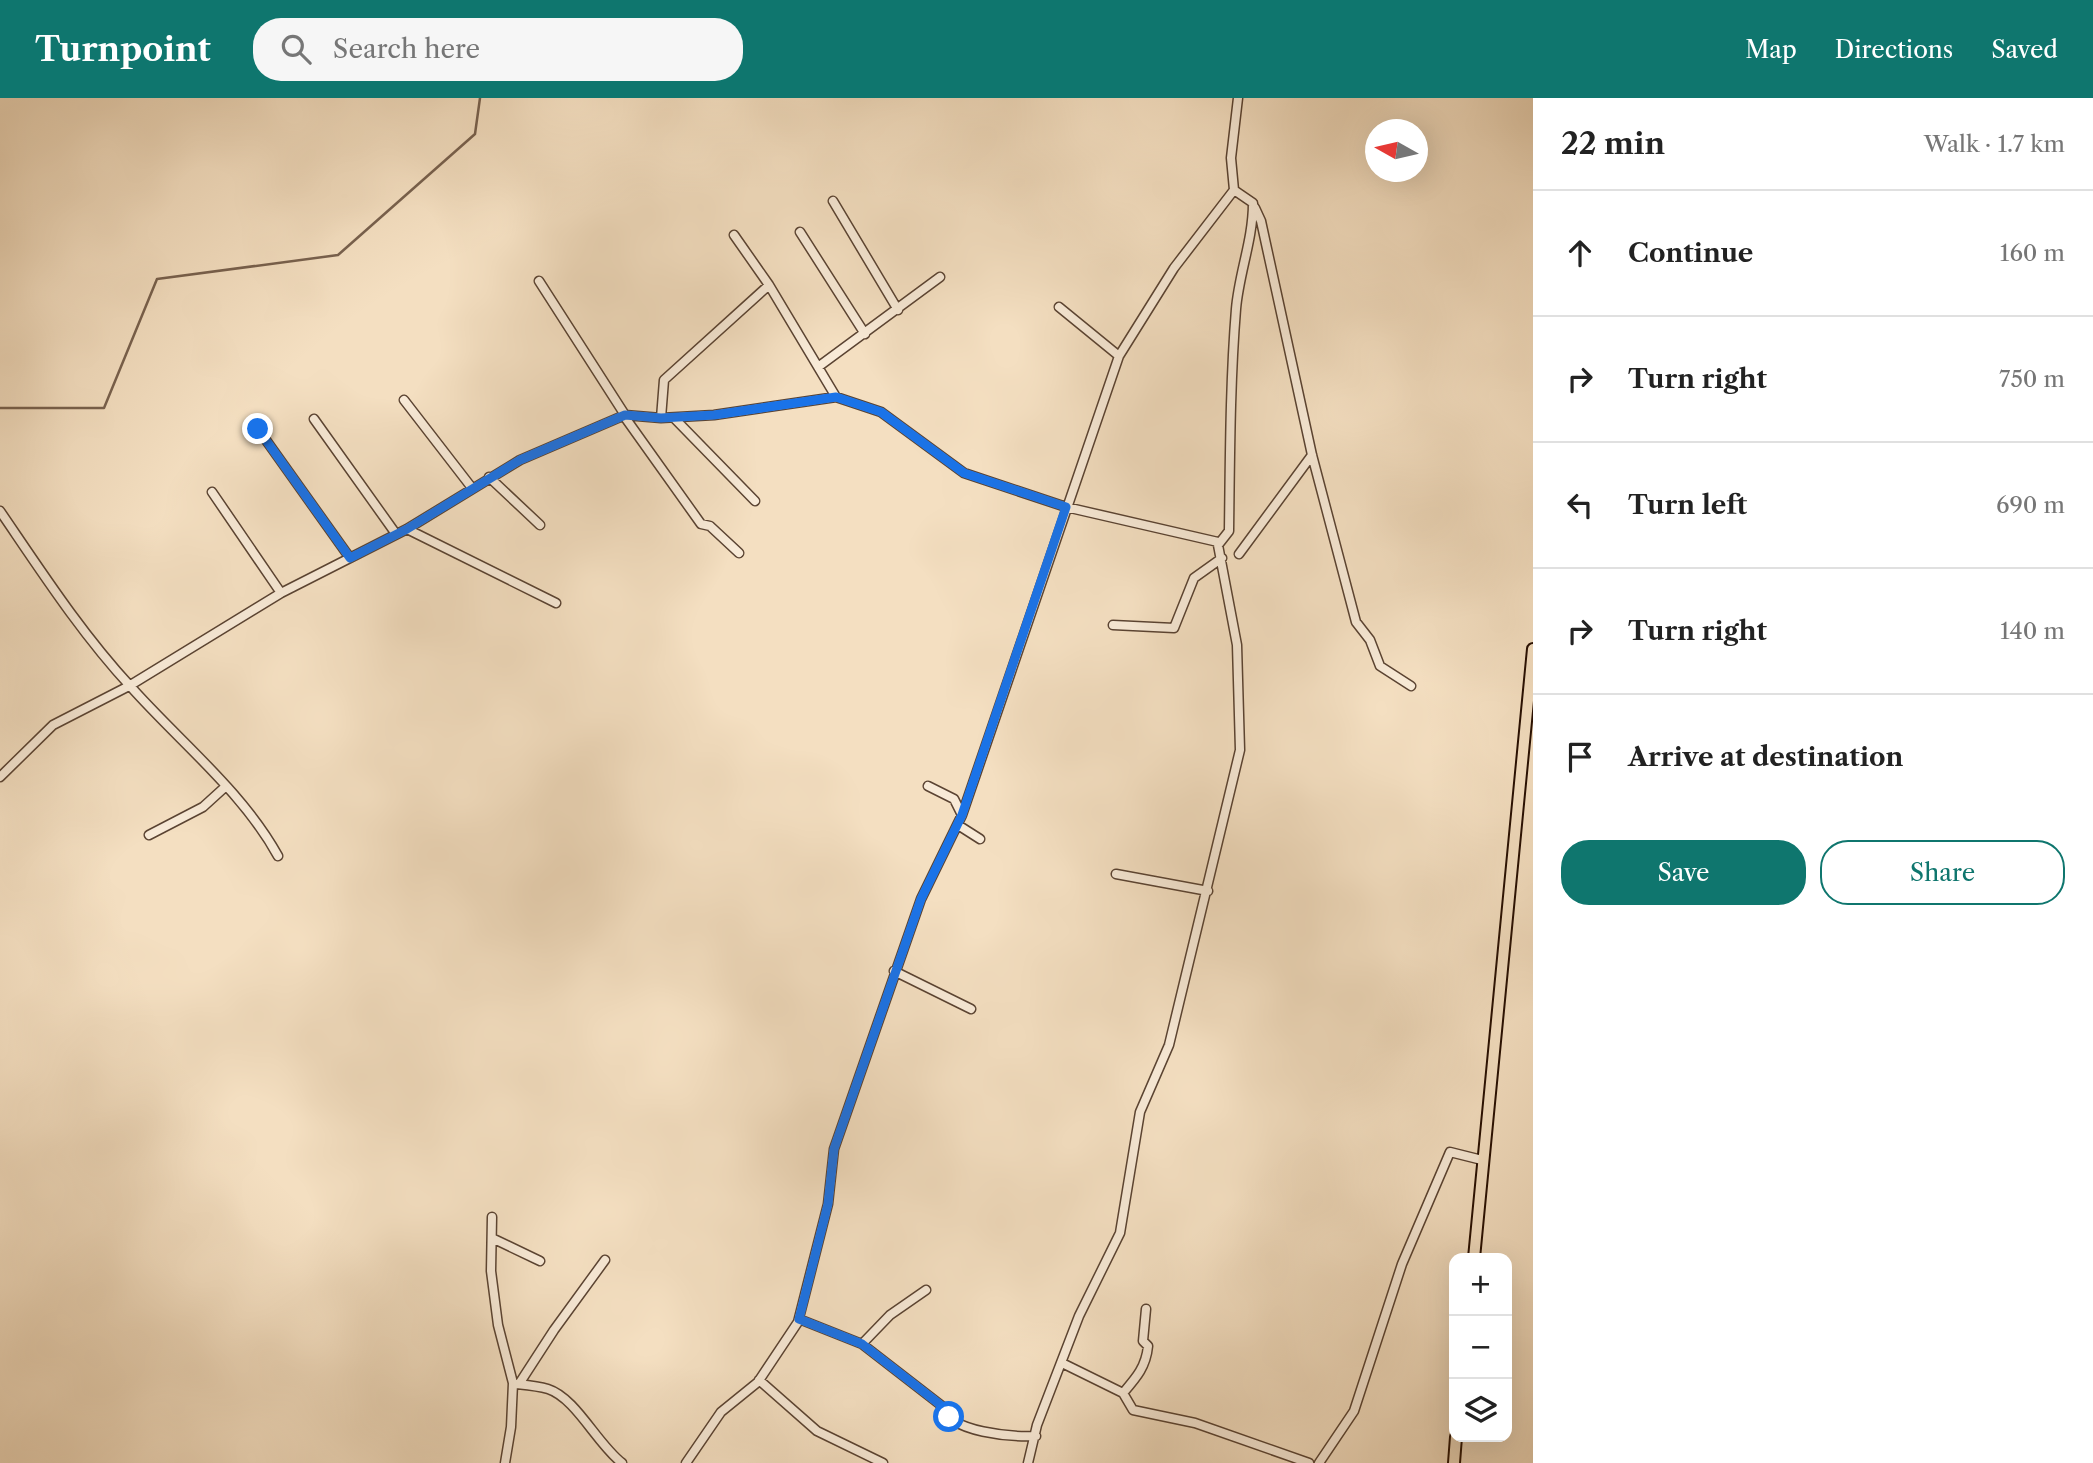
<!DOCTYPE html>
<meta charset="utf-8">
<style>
body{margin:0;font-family:"Libre Caslon Text",serif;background:#f6f6f6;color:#222}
.controls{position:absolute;right:21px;bottom:21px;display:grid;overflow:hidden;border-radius:14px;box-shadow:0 7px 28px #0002}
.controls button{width:63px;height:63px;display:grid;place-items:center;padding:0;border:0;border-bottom:2px solid #e0e0e0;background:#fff;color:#222;font:35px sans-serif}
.compass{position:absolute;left:1365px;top:21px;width:63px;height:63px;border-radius:50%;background:#fff;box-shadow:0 7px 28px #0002;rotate:278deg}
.stop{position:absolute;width:21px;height:21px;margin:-16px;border:5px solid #1a73e8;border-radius:50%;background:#fff}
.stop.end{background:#1a73e8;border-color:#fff;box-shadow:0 2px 7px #0008}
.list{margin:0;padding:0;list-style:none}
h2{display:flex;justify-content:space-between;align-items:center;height:91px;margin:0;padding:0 28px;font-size:30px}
h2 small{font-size:23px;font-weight:400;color:#767676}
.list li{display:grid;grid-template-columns:46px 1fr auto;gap:21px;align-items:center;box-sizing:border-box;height:126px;padding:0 28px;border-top:2px solid #e0e0e0}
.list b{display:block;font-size:26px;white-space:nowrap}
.list em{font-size:23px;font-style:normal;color:#767676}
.actions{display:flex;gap:14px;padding:21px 28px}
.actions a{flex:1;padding:16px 0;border:2px solid #0f766e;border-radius:28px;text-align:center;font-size:24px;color:#0f766e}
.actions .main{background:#0f766e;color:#fff}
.icon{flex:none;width:38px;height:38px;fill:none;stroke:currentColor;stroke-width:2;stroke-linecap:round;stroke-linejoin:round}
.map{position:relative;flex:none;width:1533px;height:1365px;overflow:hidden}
header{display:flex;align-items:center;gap:42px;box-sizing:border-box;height:98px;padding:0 35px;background:#0f766e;color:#fff}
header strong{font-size:33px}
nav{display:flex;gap:38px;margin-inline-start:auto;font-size:24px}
.search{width:490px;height:63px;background:#f6f6f6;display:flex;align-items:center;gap:18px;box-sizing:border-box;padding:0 24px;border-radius:28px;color:#767676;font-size:26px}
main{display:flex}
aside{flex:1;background:#fff}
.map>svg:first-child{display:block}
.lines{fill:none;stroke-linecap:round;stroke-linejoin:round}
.stream{stroke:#78614e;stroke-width:2.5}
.minor-casing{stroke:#5a4332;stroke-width:11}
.major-casing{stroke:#270f02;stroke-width:14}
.minor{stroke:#f8ead7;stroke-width:8}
.major{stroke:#f4dfc1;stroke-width:10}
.route{stroke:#1a73e8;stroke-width:9}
</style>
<header>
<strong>Turnpoint</strong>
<div class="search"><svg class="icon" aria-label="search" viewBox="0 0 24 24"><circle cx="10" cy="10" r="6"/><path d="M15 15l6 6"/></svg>Search here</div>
<nav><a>Map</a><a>Directions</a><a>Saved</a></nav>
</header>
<main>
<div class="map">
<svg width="1533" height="1365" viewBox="0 0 1533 1365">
<rect width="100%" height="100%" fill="#f4dfc1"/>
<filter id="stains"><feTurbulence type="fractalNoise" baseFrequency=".00286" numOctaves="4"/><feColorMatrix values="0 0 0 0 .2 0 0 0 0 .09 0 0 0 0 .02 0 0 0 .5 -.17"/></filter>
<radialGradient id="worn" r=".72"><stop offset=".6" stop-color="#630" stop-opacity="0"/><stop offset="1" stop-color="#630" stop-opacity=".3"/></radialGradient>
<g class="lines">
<path class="stream" d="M0,310H104L157,181L338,157L475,36L480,0"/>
<g class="minor-casing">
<path id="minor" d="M833,103L898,212
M1255,110L1261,123L1312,357L1356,524L1370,542L1380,568L1411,588
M800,134L865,236
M734,137L769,187L836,299
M539,183L625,317
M1059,209L1119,258
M818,269L940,179
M404,302L472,390
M624,318L701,426L710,428L739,455
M661,320L664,282L769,187
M674,320L755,403
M314,321L396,436
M258,331L350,460
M489,379L540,427
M212,394L281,495
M0,413C41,473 81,535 131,589C180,644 242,693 278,758
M407,431L556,505
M1239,456L1312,357
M1113,527L1174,530L1194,480L1222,460
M0,679L53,627L129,588L281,495L407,431L520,362L625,317L661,320L714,317L836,299L881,314L964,375L1066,409L1218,444
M928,688L954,701L962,717
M958,727L980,741
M149,737L203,709L225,689
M1116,776L1208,793
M894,873L971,911
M492,1119L491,1173L498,1227L513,1285L511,1329L505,1365
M494,1141L540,1163
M799,1221L862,1246L942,1308C949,1335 1013,1339 1036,1338
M862,1246L890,1217L926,1192
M1062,1265L1123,1295L1133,1312L1195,1325L1309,1365
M759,1282L817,1333L883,1365
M516,1286C526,1287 538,1288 548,1291C576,1300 597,1346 622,1365
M519,1286L554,1232L605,1162
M1123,1295C1136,1280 1146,1269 1148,1248L1143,1243L1146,1211
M686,1365L721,1314L758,1284L798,1224L828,1106L834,1051L921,801L962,717L1119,258L1174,170L1234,92L1231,60L1238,0
M1028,1365L1037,1327L1079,1218L1120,1135L1140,1014L1169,947L1240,652L1237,547L1218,447L1229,433C1230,359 1230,285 1236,211C1239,175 1253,142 1253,105L1234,92
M1319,1365L1354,1313L1402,1166L1450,1054L1482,1062"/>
</g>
<g class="major-casing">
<path id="major" d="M1474,1160L1533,551
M1454,1365L1456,1339"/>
</g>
<use href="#minor" class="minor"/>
<use href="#major" class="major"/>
</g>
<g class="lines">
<path class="route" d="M258,331L350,460L407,431L520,362L625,317L661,320L714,317L836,299L881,314L964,375L1066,409L962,717L921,801L834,1051L828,1106L799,1221L862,1246L942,1308L949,1319"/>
</g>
<rect width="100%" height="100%" filter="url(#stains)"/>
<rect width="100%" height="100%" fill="url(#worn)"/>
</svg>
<div class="controls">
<button>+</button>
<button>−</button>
<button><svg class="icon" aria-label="layers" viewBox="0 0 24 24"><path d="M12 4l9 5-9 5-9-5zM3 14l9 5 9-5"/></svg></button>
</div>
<svg class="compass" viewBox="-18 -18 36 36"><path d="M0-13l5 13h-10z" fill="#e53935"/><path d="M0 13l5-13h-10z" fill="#767676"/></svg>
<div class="stop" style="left:949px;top:1319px"></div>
<div class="stop end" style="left:258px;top:331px"></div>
</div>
<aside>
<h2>22 min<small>Walk · 1.7 km</small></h2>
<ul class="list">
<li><svg class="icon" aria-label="ahead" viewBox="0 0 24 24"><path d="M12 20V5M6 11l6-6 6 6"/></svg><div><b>Continue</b></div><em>160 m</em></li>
<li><svg class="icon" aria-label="right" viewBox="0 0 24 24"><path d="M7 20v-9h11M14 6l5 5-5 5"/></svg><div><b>Turn right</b></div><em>750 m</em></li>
<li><svg class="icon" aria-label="left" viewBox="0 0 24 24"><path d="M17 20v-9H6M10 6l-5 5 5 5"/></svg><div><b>Turn left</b></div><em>690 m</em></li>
<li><svg class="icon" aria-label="right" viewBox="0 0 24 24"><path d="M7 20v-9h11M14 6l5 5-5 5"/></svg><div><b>Turn right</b></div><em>140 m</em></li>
<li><svg class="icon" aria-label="arrive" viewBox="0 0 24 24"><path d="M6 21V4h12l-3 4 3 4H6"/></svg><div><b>Arrive at destination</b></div></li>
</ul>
<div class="actions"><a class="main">Save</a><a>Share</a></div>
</aside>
</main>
